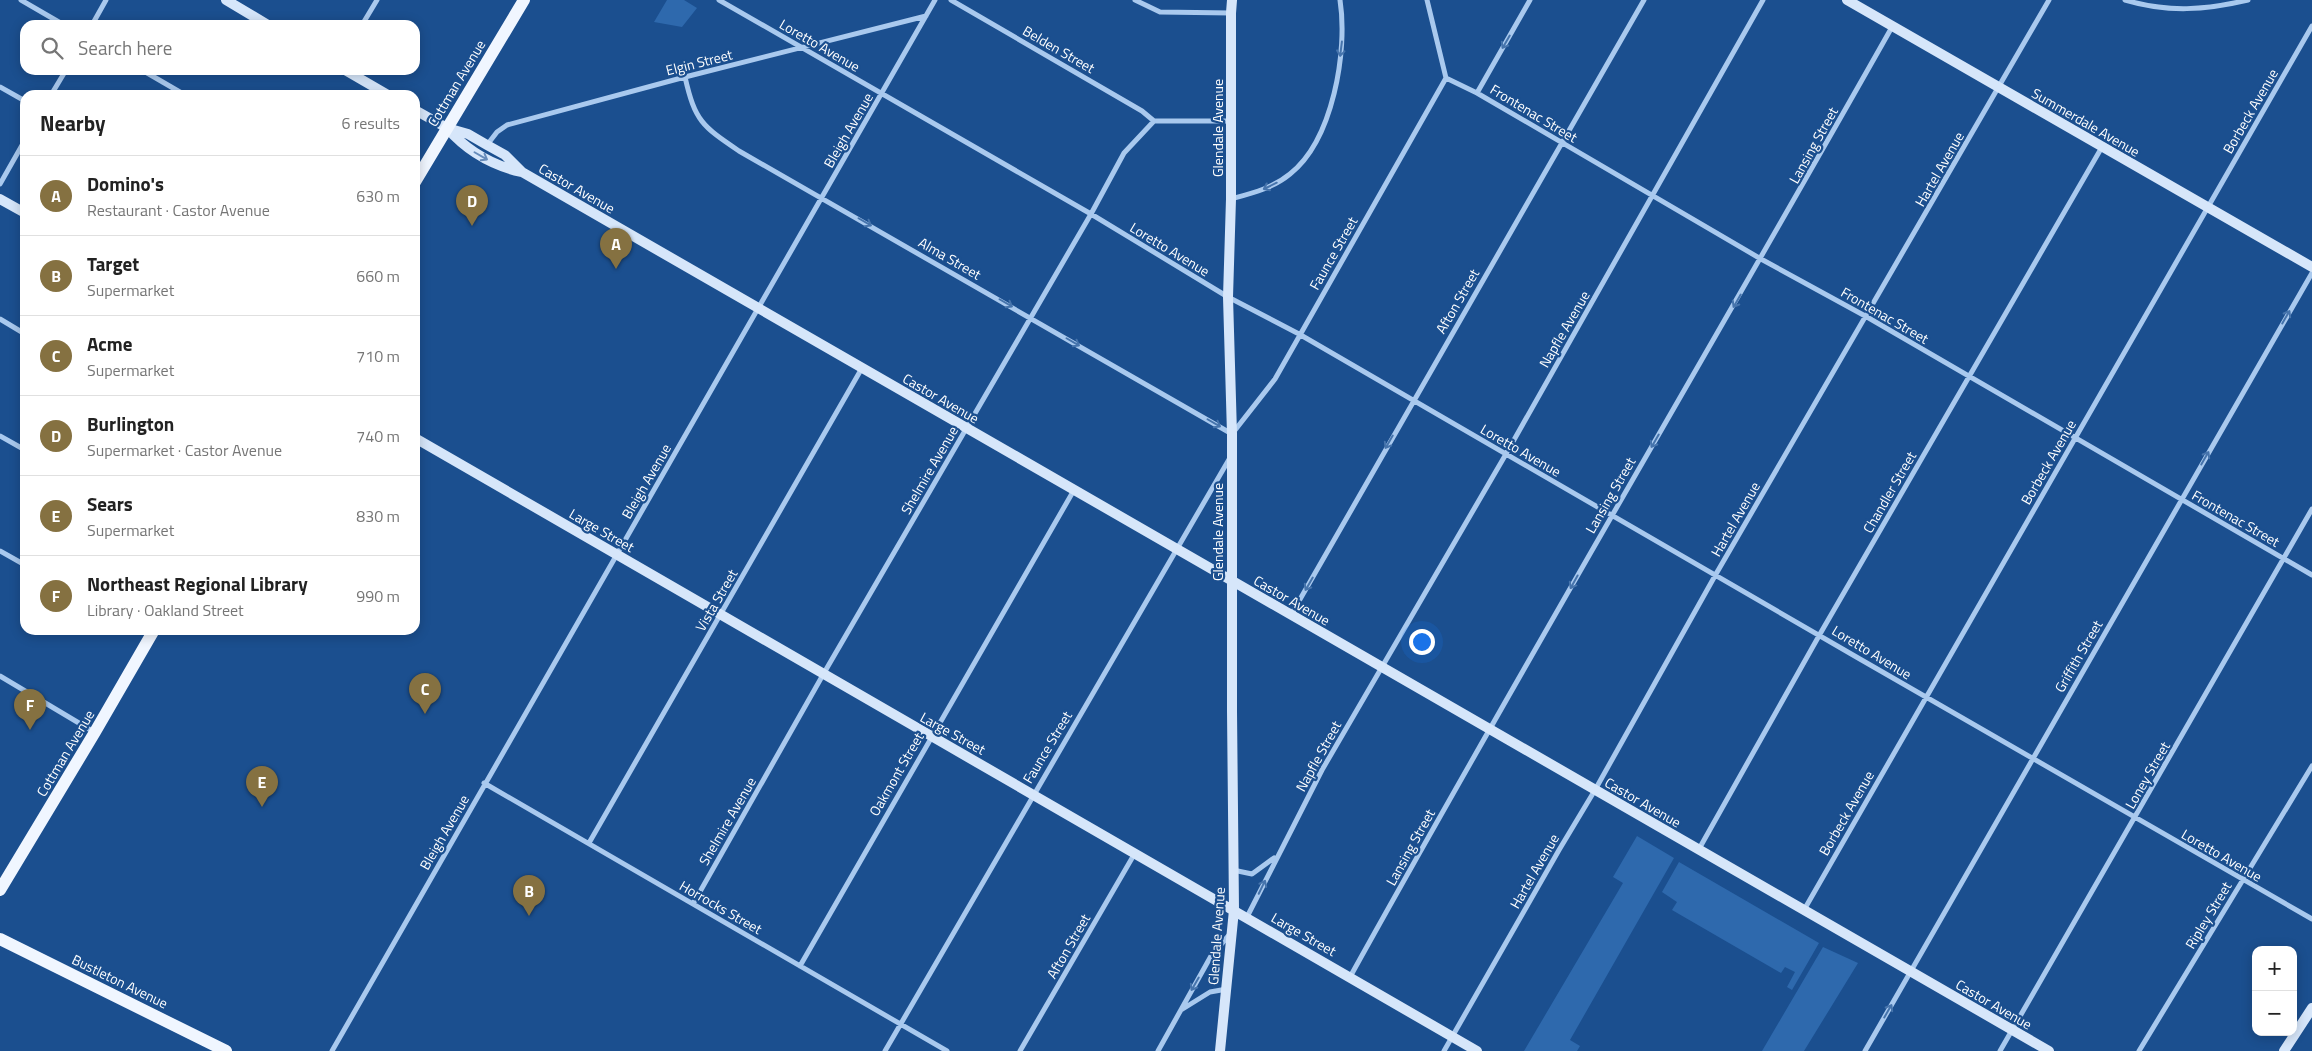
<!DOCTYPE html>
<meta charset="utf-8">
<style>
body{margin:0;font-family:"Titillium Web",sans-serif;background:#f2f2f2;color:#222}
.controls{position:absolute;right:15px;bottom:15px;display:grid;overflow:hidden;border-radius:10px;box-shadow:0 2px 12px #0003}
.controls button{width:45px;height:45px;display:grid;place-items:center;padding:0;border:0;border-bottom:1px solid #e0e0e0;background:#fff;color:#222;font:25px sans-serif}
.you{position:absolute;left:1421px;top:641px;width:18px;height:18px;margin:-12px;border:4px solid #fff;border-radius:50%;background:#1a73e8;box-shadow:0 0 0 8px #1a73e833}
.badge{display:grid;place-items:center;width:32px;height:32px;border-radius:50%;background:#857141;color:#fff;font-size:16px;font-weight:700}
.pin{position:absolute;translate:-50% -41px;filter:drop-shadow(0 1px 2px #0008)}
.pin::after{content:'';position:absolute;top:26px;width:18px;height:15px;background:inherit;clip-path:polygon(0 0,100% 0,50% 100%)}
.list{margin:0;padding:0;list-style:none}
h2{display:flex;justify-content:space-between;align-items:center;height:65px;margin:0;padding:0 20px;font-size:21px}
h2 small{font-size:16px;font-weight:400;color:#767676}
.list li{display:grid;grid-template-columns:32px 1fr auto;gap:15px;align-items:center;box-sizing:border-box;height:80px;padding:0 20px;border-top:1px solid #e0e0e0}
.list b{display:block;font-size:19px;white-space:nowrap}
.list p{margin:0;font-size:16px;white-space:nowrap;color:#767676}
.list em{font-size:16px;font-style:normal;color:#767676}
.icon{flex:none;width:28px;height:28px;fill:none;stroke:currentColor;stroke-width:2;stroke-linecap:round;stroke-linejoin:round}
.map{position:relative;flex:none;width:2312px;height:1051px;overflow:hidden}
.search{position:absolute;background:#fff;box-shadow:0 2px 12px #0003;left:20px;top:20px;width:400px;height:55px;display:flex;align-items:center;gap:12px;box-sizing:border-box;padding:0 18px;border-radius:15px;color:#767676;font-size:19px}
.panel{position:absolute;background:#fff;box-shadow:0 2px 12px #0003;left:20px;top:90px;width:400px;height:545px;border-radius:15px}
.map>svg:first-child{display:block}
.green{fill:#2e69ad}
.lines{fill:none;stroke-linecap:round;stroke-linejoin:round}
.street{stroke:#a9c9ee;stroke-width:5}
.secondary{stroke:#d6e6fa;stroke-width:10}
.primary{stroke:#f0f6ff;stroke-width:12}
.oneway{stroke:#4674ac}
.oneway2{stroke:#668bba}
.labels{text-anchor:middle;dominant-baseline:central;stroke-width:4.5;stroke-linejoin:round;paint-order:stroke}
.street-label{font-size:14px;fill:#fff;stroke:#1b4f8f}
</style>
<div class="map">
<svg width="2312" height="1051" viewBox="0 0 2312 1051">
<rect width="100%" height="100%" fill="#1b4f8f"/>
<path class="green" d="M667,0H684L697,8L682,27L654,22Z
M1637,836L1674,858L1570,1040L1580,1046L1577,1051H1524L1623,883L1613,877Z
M1679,862L1819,943L1792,990L1787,987L1795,972L1785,967L1781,973L1672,910L1677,902L1662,892Z
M1823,947L1858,963L1804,1051H1762Z"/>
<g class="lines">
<path class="street" d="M21,0L64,25
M719,0L1091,214L1228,297L1299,334C1637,529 1973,726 2312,919
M951,0L1142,111L1154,121
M1135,0L1160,12L1231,13
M1427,0L1446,78
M2125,0C2169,13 2205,10 2248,0
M92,25L106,0
M362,25L377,0
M142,70L185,95
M685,77C695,121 702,126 739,151L1232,434L1275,379L1446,78
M1446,78L1477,93L1761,259L1867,317L2312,575
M0,87L25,101
M1477,93L1530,0
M51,95L66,70
M487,145L497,132L507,125L685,77L926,16
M0,184L25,140
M1231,199C1253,193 1273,188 1290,174C1333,140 1348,51 1340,0
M0,319L25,334
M0,436L25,450
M0,551L25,565
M1291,615L1644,0
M0,676L94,732
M484,783L947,1051
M589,843L862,368
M1699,849L1820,634L2102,147
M1233,870L1252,874L1274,858
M693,904L824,673L1091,214L1124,153L1154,121H1230
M1804,910L2312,26
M1247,917L1322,770L1506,454L1763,0
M800,966L1074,490
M1350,977C1527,658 1713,344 1892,27
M1181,1010L1210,992L1227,989
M332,1051L935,0
M885,1051L1231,456
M1020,1051L1135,853
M1158,1051L1211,956L1230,934
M1444,1051L1559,850L1595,790L1716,574L2049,0
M1865,1051L2312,273
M2000,1051L2312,509
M2139,1051L2312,766"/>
<path class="secondary" d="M226,0L268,25
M1847,0L2312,267
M345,70L388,95
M415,110L447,128L468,134L487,145L505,155L522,172L2049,1051
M447,128C467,151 491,165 521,172
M0,199L25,213
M415,438C768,644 1124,845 1477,1051
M1220,1051L1234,910L1232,711V434L1228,297L1231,199V13L1232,0
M2284,1051L2312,1008"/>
<path class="primary" d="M415,182L524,0
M0,890L95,732L154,630
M0,939L226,1051"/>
</g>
<defs><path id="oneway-shaft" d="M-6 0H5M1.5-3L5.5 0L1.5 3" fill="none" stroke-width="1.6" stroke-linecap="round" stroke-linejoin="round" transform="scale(1.25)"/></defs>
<g class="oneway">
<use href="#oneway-shaft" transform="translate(1506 42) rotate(120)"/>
<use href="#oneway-shaft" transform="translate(1341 49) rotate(97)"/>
<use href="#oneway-shaft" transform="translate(1270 186) rotate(154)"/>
<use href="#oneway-shaft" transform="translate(865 222) rotate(30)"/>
<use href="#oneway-shaft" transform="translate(1737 301) rotate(120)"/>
<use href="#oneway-shaft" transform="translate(1006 303) rotate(30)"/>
<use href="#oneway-shaft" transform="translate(2286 317) rotate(-60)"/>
<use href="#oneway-shaft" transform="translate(1073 342) rotate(30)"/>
<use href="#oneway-shaft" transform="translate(1214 423) rotate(30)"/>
<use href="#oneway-shaft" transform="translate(1655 441) rotate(120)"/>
<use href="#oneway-shaft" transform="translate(1389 442) rotate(120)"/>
<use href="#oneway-shaft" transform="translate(2205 458) rotate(-60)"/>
<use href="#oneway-shaft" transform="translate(1574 582) rotate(119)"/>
<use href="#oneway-shaft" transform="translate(1309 584) rotate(120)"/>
<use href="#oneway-shaft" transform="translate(1262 887) rotate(-64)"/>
<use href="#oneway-shaft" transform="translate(1195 984) rotate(120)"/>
<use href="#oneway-shaft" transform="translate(1888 1011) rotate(-60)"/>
</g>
<use class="oneway2" href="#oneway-shaft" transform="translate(481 156) rotate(30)"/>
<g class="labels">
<g class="street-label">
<text transform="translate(820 45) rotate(30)">Loretto Avenue</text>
<text transform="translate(1059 49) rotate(30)">Belden Street</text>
<text transform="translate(699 62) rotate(-14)">Elgin Street</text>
<text transform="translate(456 83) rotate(-59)">Cottman Avenue</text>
<text transform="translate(2250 111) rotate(-60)">Borbeck Avenue</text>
<text transform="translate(1534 113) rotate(31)">Frontenac Street</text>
<text transform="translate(2086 122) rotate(30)">Summerdale Avenue</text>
<text transform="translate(1217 128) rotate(-90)">Glendale Avenue</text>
<text transform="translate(848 130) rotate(-60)">Bleigh Avenue</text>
<text transform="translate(1813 145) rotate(-61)">Lansing Street</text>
<text transform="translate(1939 169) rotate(-60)">Hartel Avenue</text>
<text transform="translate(577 188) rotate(30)">Castor Avenue</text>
<text transform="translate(1170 249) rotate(31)">Loretto Avenue</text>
<text transform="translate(1333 253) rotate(-60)">Faunce Street</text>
<text transform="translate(950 258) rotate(30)">Alma Street</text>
<text transform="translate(1457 301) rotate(-60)">Afton Street</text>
<text transform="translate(1885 315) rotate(30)">Frontenac Street</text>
<text transform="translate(1564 329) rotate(-60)">Napfle Avenue</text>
<text transform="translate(941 398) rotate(30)">Castor Avenue</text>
<text transform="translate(1521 450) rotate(30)">Loretto Avenue</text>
<text transform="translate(2048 462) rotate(-60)">Borbeck Avenue</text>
<text transform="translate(929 470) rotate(-60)">Shelmire Avenue</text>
<text transform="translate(646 481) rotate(-60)">Bleigh Avenue</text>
<text transform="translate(1889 492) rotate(-60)">Chandler Street</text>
<text transform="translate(1610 495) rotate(-60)">Lansing Street</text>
<text transform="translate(2236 518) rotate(30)">Frontenac Street</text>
<text transform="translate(1735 519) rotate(-60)">Hartel Avenue</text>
<text transform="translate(602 530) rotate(30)">Large Street</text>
<text transform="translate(1217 532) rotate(-90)">Glendale Avenue</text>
<text transform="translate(716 600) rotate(-60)">Vista Street</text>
<text transform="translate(1292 600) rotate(30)">Castor Avenue</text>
<text transform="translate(1872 652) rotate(31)">Loretto Avenue</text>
<text transform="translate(2078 656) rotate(-60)">Griffith Street</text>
<text transform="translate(953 733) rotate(29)">Large Street</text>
<text transform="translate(1047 747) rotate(-59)">Faunce Street</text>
<text transform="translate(65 753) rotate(-59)">Cottman Avenue</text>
<text transform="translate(1318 756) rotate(-61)">Napfle Street</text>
<text transform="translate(896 774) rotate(-60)">Oakmont Street</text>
<text transform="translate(2147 775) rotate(-60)">Loney Street</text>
<text transform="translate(1643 802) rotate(30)">Castor Avenue</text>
<text transform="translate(1846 813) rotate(-60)">Borbeck Avenue</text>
<text transform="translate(727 821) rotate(-60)">Shelmire Avenue</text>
<text transform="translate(444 832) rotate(-60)">Bleigh Avenue</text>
<text transform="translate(1410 847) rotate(-61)">Lansing Street</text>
<text transform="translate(2222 855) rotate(30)">Loretto Avenue</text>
<text transform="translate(1534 871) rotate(-60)">Hartel Avenue</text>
<text transform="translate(721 907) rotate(30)">Horrocks Street</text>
<text transform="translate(2208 915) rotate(-59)">Ripley Street</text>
<text transform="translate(1304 934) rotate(30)">Large Street</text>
<text transform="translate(1216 936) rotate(-86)">Glendale Avenue</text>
<text transform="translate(1068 946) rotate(-60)">Afton Street</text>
<text transform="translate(120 981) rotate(26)">Bustleton Avenue</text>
<text transform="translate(1994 1004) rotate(30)">Castor Avenue</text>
</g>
</g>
</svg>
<div class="controls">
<button>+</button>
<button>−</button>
</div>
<div class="you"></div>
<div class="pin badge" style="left:616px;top:269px">A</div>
<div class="pin badge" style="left:529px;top:916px">B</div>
<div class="pin badge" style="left:425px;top:714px">C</div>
<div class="pin badge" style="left:472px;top:226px">D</div>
<div class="pin badge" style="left:262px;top:807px">E</div>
<div class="pin badge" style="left:30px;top:730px">F</div>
<div class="search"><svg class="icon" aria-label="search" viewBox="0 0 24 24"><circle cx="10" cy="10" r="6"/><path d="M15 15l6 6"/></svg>Search here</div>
<section class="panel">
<h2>Nearby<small>6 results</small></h2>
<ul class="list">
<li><span class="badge">A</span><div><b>Domino's</b><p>Restaurant · Castor Avenue</p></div><em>630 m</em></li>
<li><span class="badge">B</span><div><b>Target</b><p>Supermarket</p></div><em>660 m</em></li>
<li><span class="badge">C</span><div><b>Acme</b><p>Supermarket</p></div><em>710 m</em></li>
<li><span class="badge">D</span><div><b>Burlington</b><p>Supermarket · Castor Avenue</p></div><em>740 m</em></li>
<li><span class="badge">E</span><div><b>Sears</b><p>Supermarket</p></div><em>830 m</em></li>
<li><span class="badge">F</span><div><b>Northeast Regional Library</b><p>Library · Oakland Street</p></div><em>990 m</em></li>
</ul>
</section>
</div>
